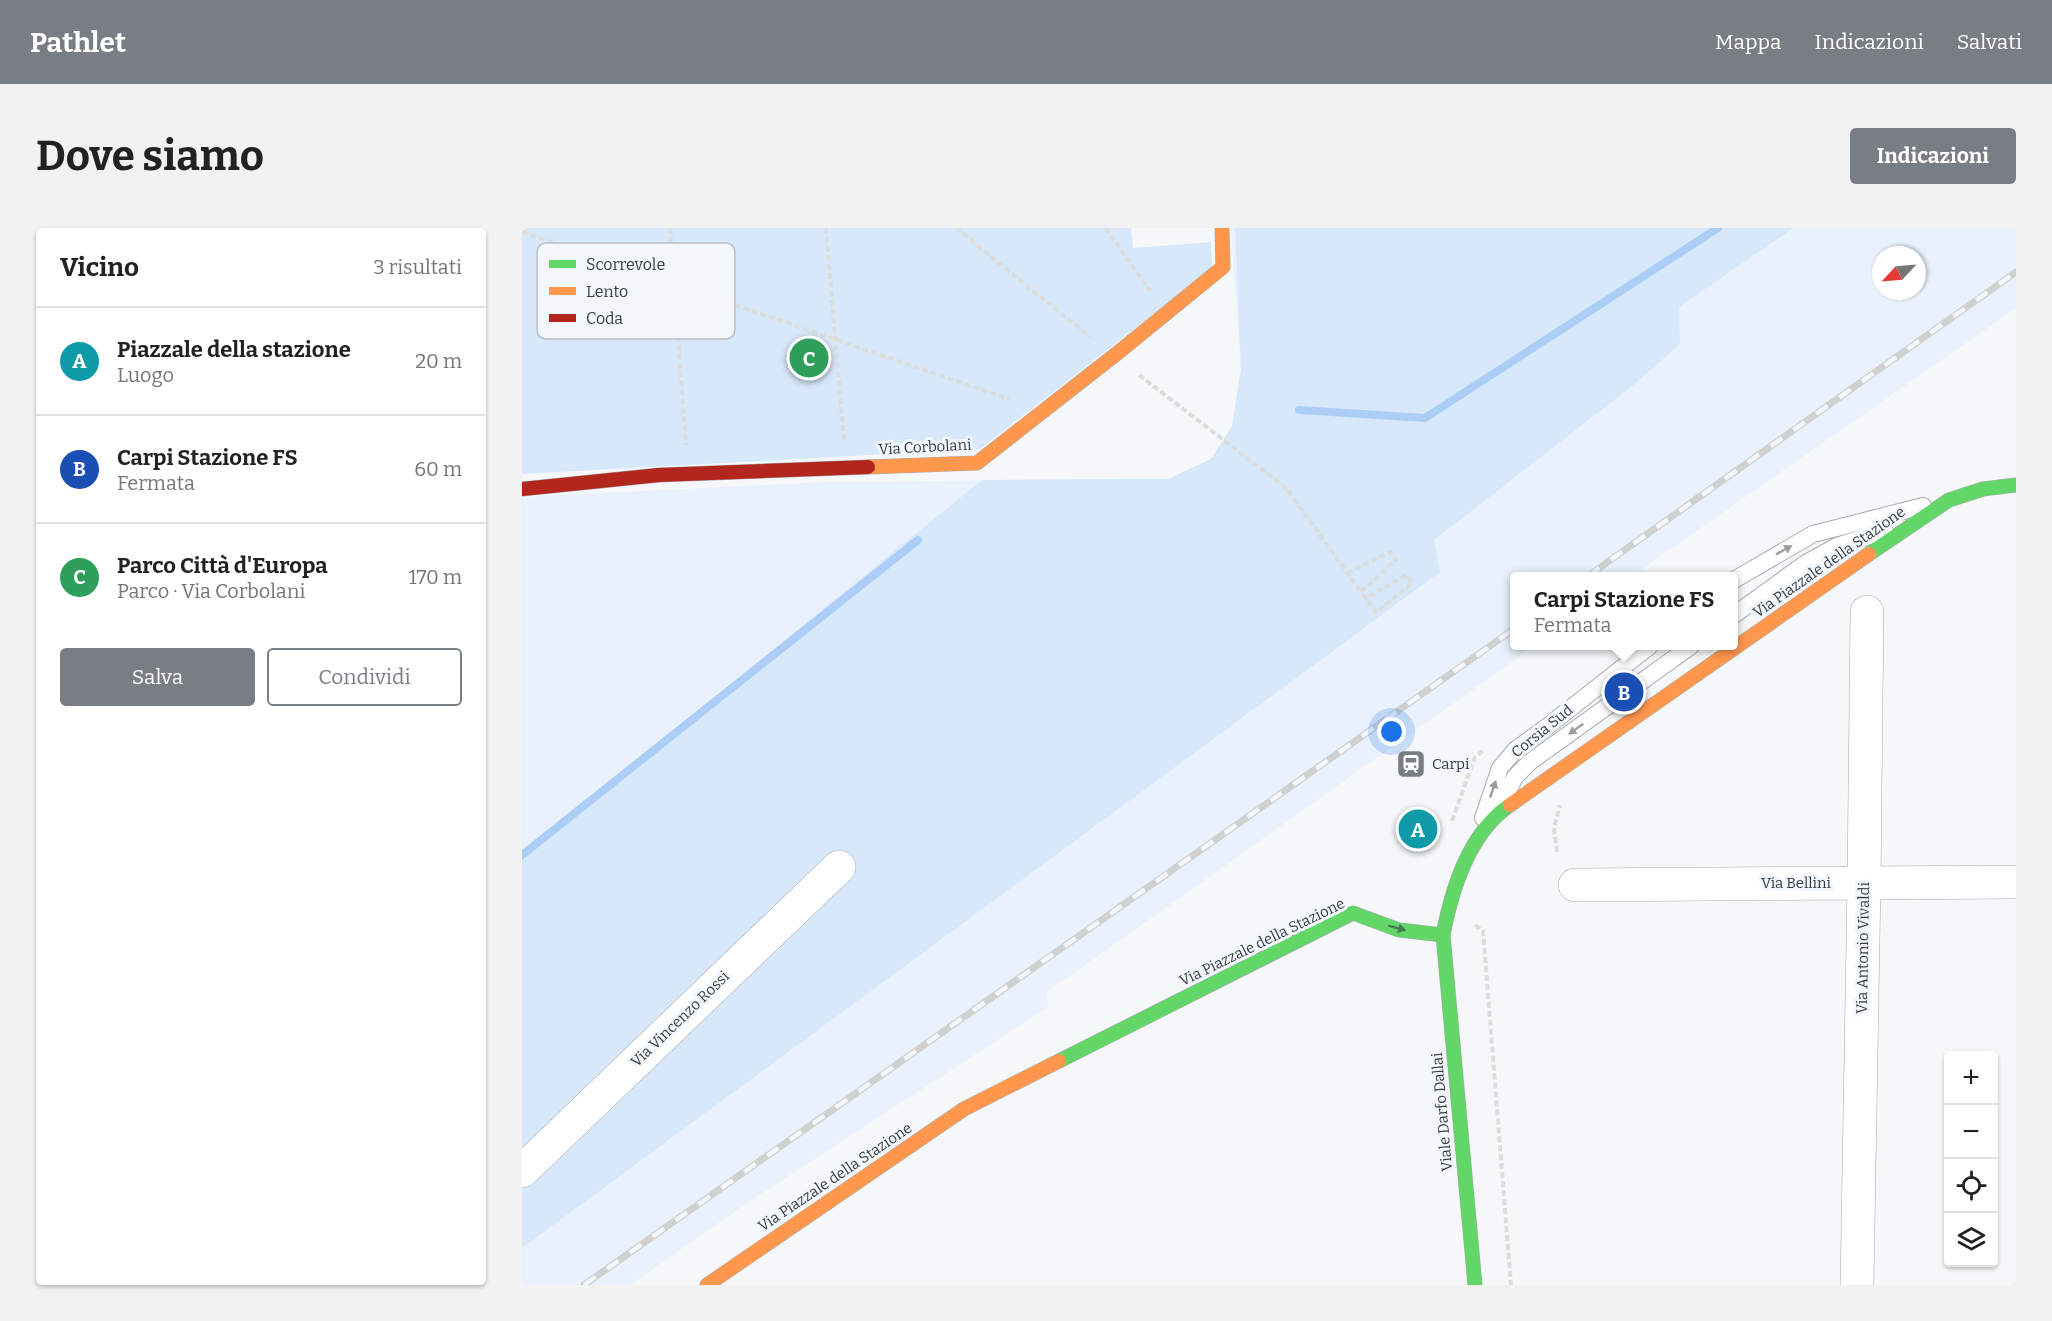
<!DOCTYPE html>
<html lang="it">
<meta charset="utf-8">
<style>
body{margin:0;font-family:Bitter,serif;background:#f2f2f2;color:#222}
.controls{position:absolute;right:18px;bottom:18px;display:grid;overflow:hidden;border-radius:6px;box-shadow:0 2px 4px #0004}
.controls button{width:54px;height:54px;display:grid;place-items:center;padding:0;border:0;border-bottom:2px solid #e0e0e0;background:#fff;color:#222;font:30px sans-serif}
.compass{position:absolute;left:1350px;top:18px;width:54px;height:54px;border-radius:50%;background:#fff;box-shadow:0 2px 4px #0004;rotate:244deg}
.you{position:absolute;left:870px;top:504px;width:21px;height:21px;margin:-15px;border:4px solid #fff;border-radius:50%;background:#1a73e8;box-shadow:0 0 0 9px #1a73e833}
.badge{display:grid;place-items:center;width:39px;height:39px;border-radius:50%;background:#797e85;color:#fff;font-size:20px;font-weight:700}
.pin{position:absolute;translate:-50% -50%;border:3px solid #fff;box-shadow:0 2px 6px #0006}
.popup{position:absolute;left:988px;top:344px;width:228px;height:78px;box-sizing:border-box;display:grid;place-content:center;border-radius:6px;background:#fff;filter:drop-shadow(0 2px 4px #0005);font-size:20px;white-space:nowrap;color:#767676}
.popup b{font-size:22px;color:#222}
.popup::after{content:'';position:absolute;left:50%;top:100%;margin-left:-12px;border:12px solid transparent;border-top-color:#fff}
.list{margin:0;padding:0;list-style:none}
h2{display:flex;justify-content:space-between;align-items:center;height:78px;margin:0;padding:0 24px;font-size:26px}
h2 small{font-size:20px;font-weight:400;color:#767676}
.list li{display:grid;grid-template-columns:39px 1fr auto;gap:18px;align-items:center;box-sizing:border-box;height:108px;padding:0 24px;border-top:2px solid #e0e0e0}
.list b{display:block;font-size:22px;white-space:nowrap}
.list p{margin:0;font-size:20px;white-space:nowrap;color:#767676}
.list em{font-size:20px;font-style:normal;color:#767676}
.actions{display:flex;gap:12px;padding:18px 24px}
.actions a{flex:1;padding:14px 0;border:2px solid #797e85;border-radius:6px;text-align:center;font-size:21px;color:#797e85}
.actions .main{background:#797e85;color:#fff}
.icon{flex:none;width:33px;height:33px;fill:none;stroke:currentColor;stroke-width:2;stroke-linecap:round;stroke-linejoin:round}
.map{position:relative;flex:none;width:1494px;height:1057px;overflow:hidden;border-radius:6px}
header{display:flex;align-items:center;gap:36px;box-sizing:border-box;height:84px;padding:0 30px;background:#797e85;color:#fff}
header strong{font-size:28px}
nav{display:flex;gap:33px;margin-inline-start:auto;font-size:21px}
.intro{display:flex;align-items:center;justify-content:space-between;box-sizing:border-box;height:144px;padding:0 36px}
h1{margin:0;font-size:42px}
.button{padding:15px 27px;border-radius:6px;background:#797e85;color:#fff;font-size:21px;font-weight:700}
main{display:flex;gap:36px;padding:0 36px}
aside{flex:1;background:#fff;border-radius:6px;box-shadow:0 2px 4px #0004}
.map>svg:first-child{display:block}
.built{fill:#e8f1fc;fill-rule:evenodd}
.green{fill:#d8e8fb}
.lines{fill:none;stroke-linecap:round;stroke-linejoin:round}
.stream{stroke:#accef6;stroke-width:8}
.lane-casing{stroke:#a7acb0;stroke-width:18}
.street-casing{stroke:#a7acb0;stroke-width:34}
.fast-casing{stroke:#a7acb0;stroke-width:15}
.slow-casing{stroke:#a7acb0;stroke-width:15}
.jam-casing{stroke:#a7acb0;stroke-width:15}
.path{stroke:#dcdddd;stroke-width:4;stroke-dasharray:6 3;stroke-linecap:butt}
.lane{stroke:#fefefe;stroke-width:16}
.street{stroke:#fefefe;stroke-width:33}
.fast{stroke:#63d668;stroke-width:14}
.slow{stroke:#ff974d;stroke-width:14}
.jam{stroke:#b3261e;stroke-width:14}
.rail-casing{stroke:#d0d0d1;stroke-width:7}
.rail{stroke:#f3f7fb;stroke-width:4.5;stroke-dasharray:14;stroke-linecap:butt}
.oneway{fill:#9a9ea2}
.oneway2{fill:#487a54}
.labels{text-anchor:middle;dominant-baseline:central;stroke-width:6;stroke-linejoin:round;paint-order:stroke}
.street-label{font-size:15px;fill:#363d46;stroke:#f3f7fb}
.poi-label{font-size:15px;fill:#363d46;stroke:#f3f7fb;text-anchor:start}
.key{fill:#f3f7fb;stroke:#babfc5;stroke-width:1.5}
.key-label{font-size:16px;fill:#363d46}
</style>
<header>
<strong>Pathlet</strong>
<nav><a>Mappa</a><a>Indicazioni</a><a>Salvati</a></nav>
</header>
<div class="intro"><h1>Dove siamo</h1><a class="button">Indicazioni</a></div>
<main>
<aside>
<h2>Vicino<small>3 risultati</small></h2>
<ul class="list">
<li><span class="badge" style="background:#0f9aa8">A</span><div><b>Piazzale della stazione</b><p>Luogo</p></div><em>20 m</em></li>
<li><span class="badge" style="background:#1a4fb4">B</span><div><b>Carpi Stazione FS</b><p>Fermata</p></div><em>60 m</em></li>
<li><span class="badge" style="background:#2e9e5b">C</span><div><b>Parco Città d'Europa</b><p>Parco · Via Corbolani</p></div><em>170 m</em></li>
</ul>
<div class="actions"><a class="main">Salva</a><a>Condividi</a></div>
</aside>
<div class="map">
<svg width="1494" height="1057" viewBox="0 0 1494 1057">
<rect width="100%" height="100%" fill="#f5f7f9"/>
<path class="built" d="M709,0H1494V80L1110,348H992V418H1012L525,764L526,779L225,975L108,1057H0V269L305,254L646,251L689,231L710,198L719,141ZM1359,27H1395V63H1359Z"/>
<path class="green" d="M0,0H609L611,20L689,14L690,40L458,221L0,246Z
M713,0H1271L1157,79L1158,116L1109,159L912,312L918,344L0,1020V625L460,252L646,251L689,231L710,198L719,141Z"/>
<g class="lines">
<path class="stream" d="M777,182L903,190L1196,0
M0,627L396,312"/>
<g class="lane-casing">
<path id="lane" d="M1212,352L1291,306L1401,278
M1212,387L1284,335L1315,318L1363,303
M980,574L993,549L1008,534L1169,418
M961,590L978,540L993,522L1022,501L1128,418"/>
</g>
<g class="street-casing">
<path id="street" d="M1053,657L1494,654
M0,943L317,639
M1335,1057L1342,655L1345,384"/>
</g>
<g class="fast-casing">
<path id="fast" d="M1347,326L1427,272L1461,261L1494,257
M537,833L831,685L877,702L921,707
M953,1057L921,707C930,660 947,605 988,577"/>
</g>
<g class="slow-casing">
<path id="slow" d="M346,239L455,235L598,123L701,39L700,0
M988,577L1347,326
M185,1057L442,881L537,833"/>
</g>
<g class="jam-casing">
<path id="jam" d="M0,261L137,247L346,239"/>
</g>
<path class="path" d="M148,0L164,217
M304,0L322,212
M434,0L568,109
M584,0L628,63
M0,4L487,171
M617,147L764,260L839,364
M825,345L868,324L874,332L839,364L844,370L885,347L890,355L854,385L844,370
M930,593L953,529L962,522
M1035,624L1032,600L1038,577
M953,697L961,703L989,1057"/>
<use href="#lane" class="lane"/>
<use href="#street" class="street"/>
<use href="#fast" class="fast"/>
<use href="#slow" class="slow"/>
<use href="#jam" class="jam"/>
<g class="rail-casing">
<path id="rail" d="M1066,348L1494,44
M62,1057L992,401"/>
</g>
<use href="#rail" class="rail"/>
</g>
<defs><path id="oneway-solid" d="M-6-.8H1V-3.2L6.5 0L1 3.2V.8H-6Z" transform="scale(1.5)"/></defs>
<g class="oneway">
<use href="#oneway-solid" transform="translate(1262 322) rotate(-29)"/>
<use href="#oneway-solid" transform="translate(1054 501) rotate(144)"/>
<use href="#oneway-solid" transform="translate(971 561) rotate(-71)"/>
</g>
<use class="oneway2" href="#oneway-solid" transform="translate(875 700) rotate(15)"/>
<defs>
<g id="station-square" transform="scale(1.5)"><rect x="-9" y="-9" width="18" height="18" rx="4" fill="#797e85" stroke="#f3f7fb"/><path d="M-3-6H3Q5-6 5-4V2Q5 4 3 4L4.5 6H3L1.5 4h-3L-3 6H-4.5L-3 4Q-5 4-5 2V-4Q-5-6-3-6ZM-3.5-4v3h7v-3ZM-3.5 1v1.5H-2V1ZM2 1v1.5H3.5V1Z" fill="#fff"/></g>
</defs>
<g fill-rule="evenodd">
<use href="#station-square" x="889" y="536"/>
</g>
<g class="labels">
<g class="street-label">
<text transform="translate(403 219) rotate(-3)">Via Corbolani</text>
<text transform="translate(1307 334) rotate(-35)">Via Piazzale della Stazione</text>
<text transform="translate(1020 503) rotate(-39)">Corsia Sud</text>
<text x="1274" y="655">Via Bellini</text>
<text transform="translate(740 714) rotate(-26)">Via Piazzale della Stazione</text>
<text transform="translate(1341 720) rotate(-89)">Via Antonio Vivaldi</text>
<text transform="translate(158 791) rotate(-44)">Via Vincenzo Rossi</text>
<text transform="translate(920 884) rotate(-95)">Viale Darfo Dallai</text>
<text transform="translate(313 949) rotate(-34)">Via Piazzale della Stazione</text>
</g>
<g class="poi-label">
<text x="910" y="536">Carpi</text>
</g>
</g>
<rect x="15" y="15" width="198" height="96" rx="9" class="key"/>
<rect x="27" y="32" width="27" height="8" fill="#63d668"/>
<rect x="27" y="59" width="27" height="8" fill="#ff974d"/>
<rect x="27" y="86" width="27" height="8" fill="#b3261e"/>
<g class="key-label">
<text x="64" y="42">Scorrevole</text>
<text x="64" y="69">Lento</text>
<text x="64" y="96">Coda</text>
</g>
</svg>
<div class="controls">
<button>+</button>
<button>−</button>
<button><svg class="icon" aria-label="locate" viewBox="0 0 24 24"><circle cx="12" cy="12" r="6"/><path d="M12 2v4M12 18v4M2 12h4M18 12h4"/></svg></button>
<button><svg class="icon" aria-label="layers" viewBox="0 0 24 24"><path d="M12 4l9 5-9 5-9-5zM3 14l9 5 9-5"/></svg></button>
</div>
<svg class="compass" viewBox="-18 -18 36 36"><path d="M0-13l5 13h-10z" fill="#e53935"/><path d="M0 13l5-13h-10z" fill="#767676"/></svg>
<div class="you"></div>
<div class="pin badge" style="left:896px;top:601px;background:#0f9aa8">A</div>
<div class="pin badge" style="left:1102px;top:464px;background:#1a4fb4">B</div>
<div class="popup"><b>Carpi Stazione FS</b>Fermata</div>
<div class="pin badge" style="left:287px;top:130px;background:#2e9e5b">C</div>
</div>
</main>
